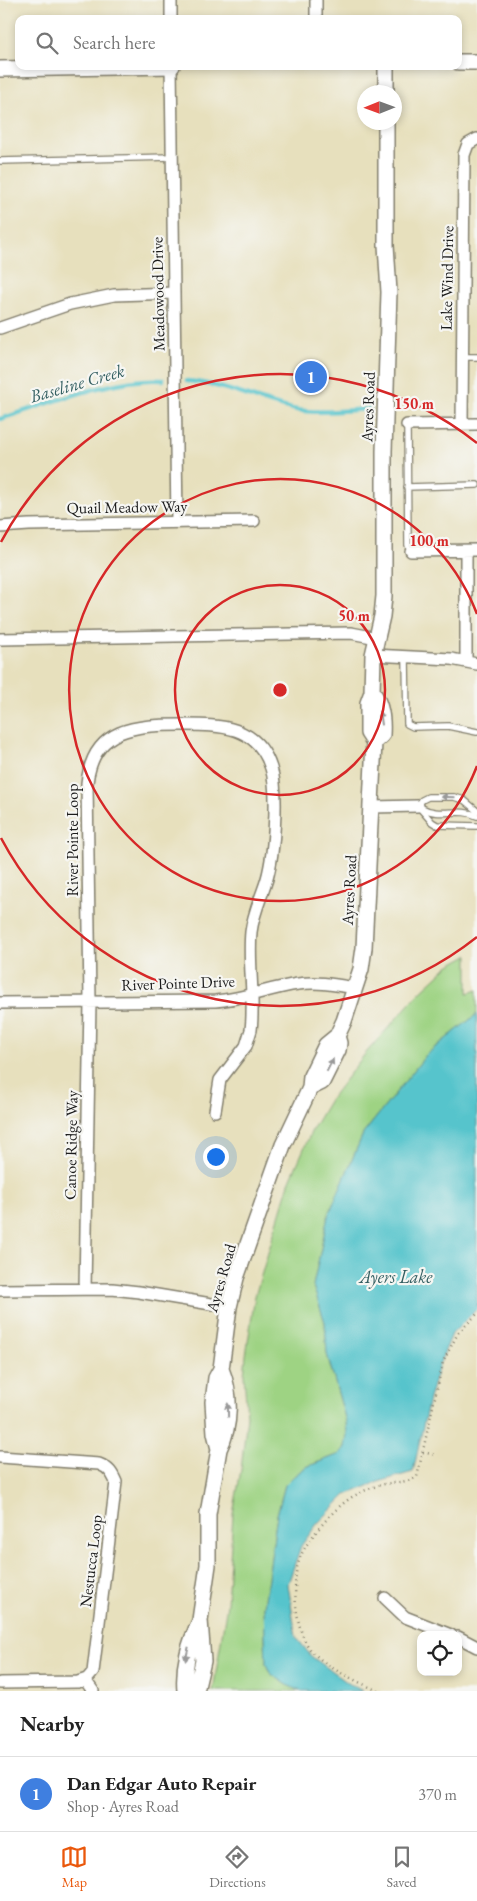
<!DOCTYPE html>
<meta charset="utf-8">
<style>
body{margin:0;font-family:"EB Garamond",serif;background:#f6f6f6;color:#222}
.controls{position:absolute;right:15px;bottom:15px;display:grid;overflow:hidden;border-radius:10px;box-shadow:0 2px 8px #0003}
.controls button{width:45px;height:45px;display:grid;place-items:center;padding:0;border:0;border-bottom:1px solid #e0e0e0;background:#fff;color:#222;font:25px sans-serif}
.compass{position:absolute;left:357px;top:85px;width:45px;height:45px;border-radius:50%;background:#fff;box-shadow:0 2px 8px #0003;rotate:269deg}
.you{position:absolute;left:215px;top:1156px;width:18px;height:18px;margin:-12px;border:4px solid #fff;border-radius:50%;background:#1a73e8;box-shadow:0 0 0 8px #1a73e833}
.badge{display:grid;place-items:center;width:32px;height:32px;border-radius:50%;background:#ea580c;color:#fff;font-size:16px;font-weight:700}
.pin{position:absolute;translate:-50% -50%;border:2px solid #fff;box-shadow:0 1px 5px #0006}
.list{margin:0;padding:0;list-style:none}
h2{display:flex;justify-content:space-between;align-items:center;height:65px;margin:0;padding:0 20px;font-size:21px}
h2 small{font-size:16px;font-weight:400;color:#767676}
.list li{display:grid;grid-template-columns:32px 1fr auto;gap:15px;align-items:center;box-sizing:border-box;height:75px;padding:0 20px;border-top:1px solid #e0e0e0}
.list b{display:block;font-size:19px;white-space:nowrap}
.list p{margin:0;font-size:16px;white-space:nowrap;color:#767676}
.list em{font-size:16px;font-style:normal;color:#767676}
.icon{flex:none;width:28px;height:28px;fill:none;stroke:currentColor;stroke-width:2;stroke-linecap:round;stroke-linejoin:round}
.map{position:relative;flex:none;width:477px;height:1691px;overflow:hidden}
.search{position:absolute;background:#fff;box-shadow:0 2px 8px #0003;left:15px;right:15px;top:15px;height:55px;display:flex;align-items:center;gap:12px;box-sizing:border-box;padding:0 18px;border-radius:10px;color:#767676;font-size:19px}
.sheet{height:140px;background:#fff}
nav{display:flex;justify-content:space-around;align-items:center;box-sizing:border-box;height:70px;border-top:1px solid #e0e0e0;background:#fff;font-size:14px;color:#767676}
nav a{display:grid;justify-items:center;gap:2px}
nav .on{color:#ea580c}
.map>svg:first-child{display:block}
.green{fill:#9ed383;stroke:#5d7850}
.water{fill:#57c4cc;stroke:#3a7074}
.lines{fill:none;stroke-linecap:round;stroke-linejoin:round}
.stream{stroke:#57c4cc;stroke-width:4.5}
.lane-casing{stroke:#827e6c;stroke-width:8}
.street-casing{stroke:#827e6c;stroke-width:14}
.secondary-casing{stroke:#827e6c;stroke-width:18}
.path{stroke:#827e6c;stroke-width:2.5;stroke-dasharray:1 4;stroke-linecap:butt}
.lane{stroke:#fff;stroke-width:5.5}
.street{stroke:#fff;stroke-width:11}
.secondary{stroke:#fff;stroke-width:15}
.oneway{fill:#999}
.ring{fill:none;stroke:#d62828;stroke-width:2.5}
.labels{text-anchor:middle;dominant-baseline:central;stroke-width:4.5;stroke-linejoin:round;paint-order:stroke}
.street-label{font-size:16px;fill:#1c1c1c;stroke:#f6f6f2}
.water-label{font-size:18px;font-style:italic;fill:#345f62;stroke:#f6f6f2}
.centre{fill:#d62828;stroke:#f6f6f2;stroke-width:2.5}
.ring-label{font-size:15px;text-anchor:middle;font-weight:bold;fill:#d62828;stroke:#f6f6f2;stroke-width:4.5;stroke-linejoin:round;paint-order:stroke}
</style>
<div class="map">
<svg width="477" height="1691" viewBox="0 0 477 1691">
<rect width="100%" height="100%" fill="#f6f6f2"/>
<filter id="ink" filterUnits="userSpaceOnUse"><feTurbulence type="fractalNoise" baseFrequency=".02" numOctaves="2"/><feDisplacementMap in="SourceGraphic" scale="10" xChannelSelector="R" yChannelSelector="G"/><feConvolveMatrix kernelMatrix="1 2 1 2 8 2 1 2 1" color-interpolation-filters="sRGB"/></filter>
<filter id="wash" filterUnits="userSpaceOnUse"><feTurbulence type="fractalNoise" baseFrequency=".0096" numOctaves="4" result="noise"/><feDisplacementMap in="SourceGraphic" scale="20" xChannelSelector="R" yChannelSelector="G"/><feGaussianBlur stdDeviation="1.12" result="paint"/><feColorMatrix in="noise" values="0 0 0 0 0 0 0 0 0 0 0 0 0 0 0 0 0 1.4 0 .05"/><feComposite in="paint" operator="in"/></filter>
<g filter="url(#wash)">
<rect width="100%" height="100%" fill="#e7e0bd"/>
<path class="green" d="M468,955V993L477,990V1014L427,1054L363,1134L328,1216L313,1286L325,1322L327,1354L346,1421L347,1435L345,1447L340,1454L306,1467L294,1476L285,1485L277,1515L264,1607L266,1664L270,1673L289,1686L300,1691H213L227,1604L233,1514L241,1470L247,1416L244,1375L246,1355L255,1296L289,1183L312,1130L331,1098L365,1054L419,993L448,966Z"/>
<path class="water" d="M477,1014V1309L452,1334L439,1365L429,1399L413,1472L378,1482L346,1495L317,1524L301,1546L288,1584L296,1637L311,1656L351,1685L363,1691H300L289,1686L270,1673L266,1664L264,1607L277,1515L285,1485L294,1476L306,1467L340,1454L345,1447L347,1435L346,1421L327,1354L325,1322L313,1286L328,1216L363,1134L427,1054Z"/>
<g class="lines">
<path class="stream" d="M187,381C225,384 260,403 297,410C320,414 347,410 370,409
M0,419C46,405 116,376 163,380"/>
</g>
</g>
<g filter="url(#ink)">
<g class="lines">
<g class="lane-casing">
<path id="lane" d="M0,161L172,157
M462,357H477
M407,425L408,545L411,551
M407,487L477,485
M406,657L407,724L413,727L448,726L477,732
M418,806L422,800L428,797H454L464,800L477,811
M418,806L432,822L437,825L477,826
M422,808C439,818 460,807 477,816"/>
</g>
<g class="street-casing">
<path id="street" d="M171,0V19
M316,0V19
M171,66L177,522
M0,328L70,304L114,295L174,293
M462,424L464,155L468,144L477,139
M407,425L477,424
M0,527L29,525L254,521
M411,551L477,550
M466,551V662
M0,639L351,633L377,638
M373,655L451,659L477,664
M372,807L418,806
M0,1003L215,1001C244,999 270,988 298,984C318,981 337,985 356,988
M85,1289L90,1002L87,783C93,727 136,725 181,725C219,725 257,724 271,768C279,793 274,860 265,885C260,900 253,915 251,932C248,964 255,997 251,1030L246,1046L220,1080L215,1111
M0,1290L112,1289L139,1292L229,1307
M0,1457L99,1464C109,1468 112,1473 116,1482L93,1672L87,1679L78,1682L0,1683
M385,1598L405,1617L451,1635
M458,1637L477,1647
M85,1680L93,1691"/>
</g>
<g class="secondary-casing">
<path id="secondary" d="M458,62H477
M0,69L172,66
M386,92V66
M372,692C382,704 383,720 382,735L374,742
M310,1088L322,1082L338,1050L339,1043L337,1036
M219,1449C231,1426 231,1393 221,1369
M185,1691C183,1665 189,1644 200,1621
M196,1691L203,1661L200,1620L208,1565V1514L219,1449L215,1433L213,1402L216,1378L221,1369L229,1307L236,1278L283,1145L310,1088L311,1076L326,1045L337,1036L344,1021L361,969L364,948L374,742L368,733V703L372,692L373,655L382,616L384,596V451L389,292L386,245V122"/>
</g>
<path class="path" d="M423,1452L435,1455
M378,1691C355,1680 327,1669 310,1649C301,1637 298,1621 296,1606C293,1569 297,1554 321,1526C330,1515 340,1505 352,1497C361,1492 370,1488 380,1485C392,1482 407,1483 417,1477L443,1362L458,1333L477,1314"/>
<use href="#lane" class="lane"/>
<use href="#street" class="street"/>
<use href="#secondary" class="secondary"/>
</g>
<defs><path id="oneway-solid" d="M-6-.8H1V-3.2L6.5 0L1 3.2V.8H-6Z" transform="scale(1.25)"/></defs>
<g class="oneway">
<use href="#oneway-solid" transform="translate(381 718) rotate(-98)"/>
<use href="#oneway-solid" transform="translate(448 797) rotate(-178)"/>
<use href="#oneway-solid" transform="translate(330 1065) rotate(-63)"/>
<use href="#oneway-solid" transform="translate(228 1410) rotate(-91)"/>
<use href="#oneway-solid" transform="translate(187 1654) rotate(103)"/>
</g>
</g>
<g class="ring">
<circle cx="280" cy="690" r="105"/>
<path d="M477 766A211 211 0 1 1 477 614"/>
<path d="M477 937A316 316 0 0 1 1 838M1 542A316 316 0 0 1 477 443"/>
</g>
<g class="labels">
<g class="street-label">
<text transform="translate(447 278) rotate(-89)">Lake Wind Drive</text>
<text transform="translate(158 294) rotate(-91)">Meadowood Drive</text>
<text transform="translate(368 407) rotate(-88)">Ayres Road</text>
<text transform="translate(127 507) rotate(-1)">Quail Meadow Way</text>
<text transform="translate(72 840) rotate(-90)">River Pointe Loop</text>
<text transform="translate(349 890) rotate(-87)">Ayres Road</text>
<text transform="translate(178 983) rotate(-2)">River Pointe Drive</text>
<text transform="translate(71 1145) rotate(-89)">Canoe Ridge Way</text>
<text transform="translate(221 1278) rotate(-74)">Ayres Road</text>
<text transform="translate(91 1561) rotate(-83)">Nestucca Loop</text>
</g>
<g class="water-label">
<text transform="translate(77 383) rotate(-16)">Baseline Creek</text>
<text x="396" y="1276">Ayers Lake</text>
</g>
</g>
<circle cx="280" cy="690" r="8" class="centre"/>
<g class="ring-label">
<text x="414" y="409">150 m</text>
<text x="429" y="546">100 m</text>
<text x="354" y="621">50 m</text>
</g>
</svg>
<div class="controls">
<button><svg class="icon" aria-label="locate" viewBox="0 0 24 24"><circle cx="12" cy="12" r="6"/><path d="M12 2v4M12 18v4M2 12h4M18 12h4"/></svg></button>
</div>
<svg class="compass" viewBox="-18 -18 36 36"><path d="M0-13l5 13h-10z" fill="#e53935"/><path d="M0 13l5-13h-10z" fill="#767676"/></svg>
<div class="you"></div>
<div class="pin badge" style="left:311px;top:377px;background:#3f7fe0">1</div>
<div class="search"><svg class="icon" aria-label="search" viewBox="0 0 24 24"><circle cx="10" cy="10" r="6"/><path d="M15 15l6 6"/></svg>Search here</div>
</div>
<section class="sheet">
<h2>Nearby<small></small></h2>
<ul class="list">
<li><span class="badge" style="background:#3f7fe0">1</span><div><b>Dan Edgar Auto Repair</b><p>Shop · Ayres Road</p></div><em>370 m</em></li>
</ul>
</section>
<nav>
<a class="on"><svg class="icon" aria-label="map" viewBox="0 0 24 24"><path d="M3 6l6-2 6 2 6-2v14l-6 2-6-2-6 2zM9 4v14M15 6v14"/></svg>Map</a>
<a><svg class="icon" aria-label="directions" viewBox="0 0 24 24"><path d="M12 3l9 9-9 9-9-9zM9 14v-3h6M13 9l2 2-2 2"/></svg>Directions</a>
<a><svg class="icon" aria-label="saved" viewBox="0 0 24 24"><path d="M7 4h10v16l-5-4-5 4z"/></svg>Saved</a>
</nav>
